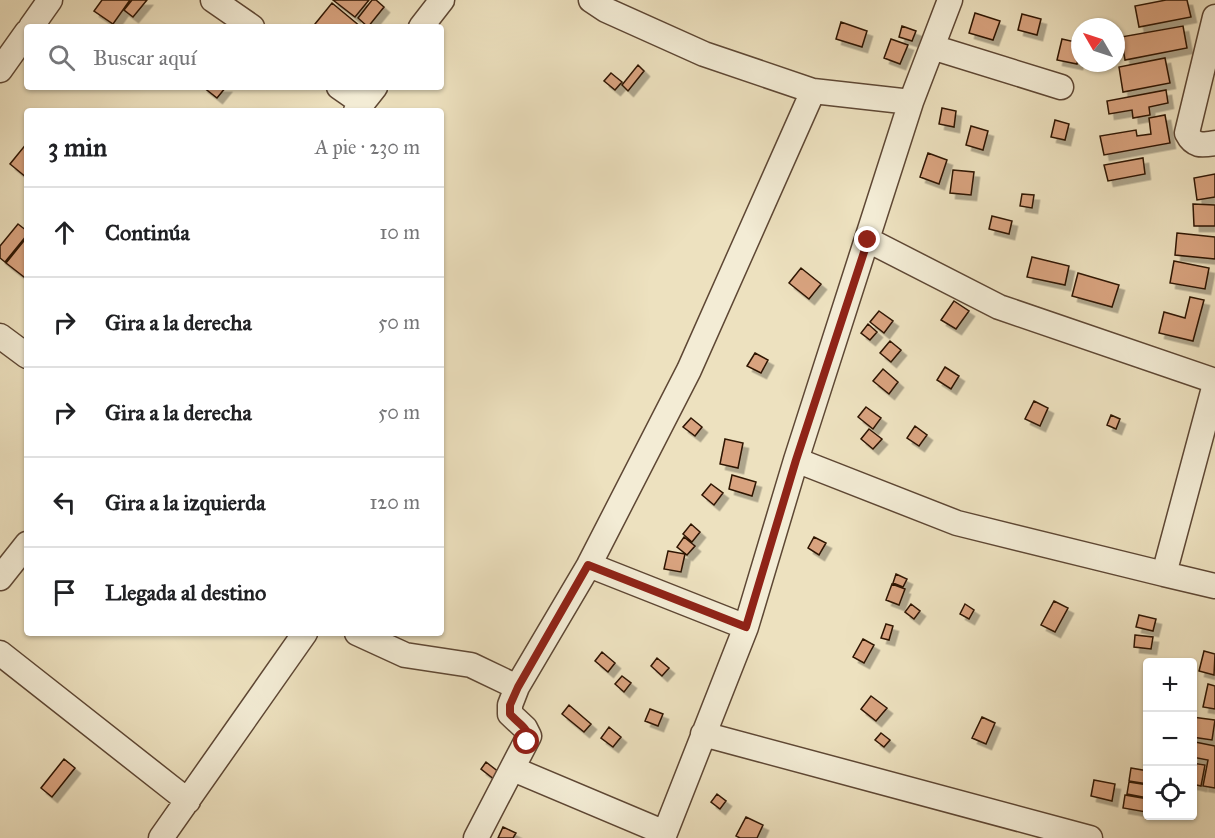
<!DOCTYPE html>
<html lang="es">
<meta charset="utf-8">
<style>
body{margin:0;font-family:"IM FELL Great Primer",serif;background:#f6f6f6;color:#202124}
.controls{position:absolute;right:18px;bottom:18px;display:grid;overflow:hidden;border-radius:6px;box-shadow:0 2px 4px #0004}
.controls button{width:54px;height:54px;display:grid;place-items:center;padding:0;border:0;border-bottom:2px solid #e0e0e0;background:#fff;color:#202124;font:30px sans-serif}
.compass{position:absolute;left:1071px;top:18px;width:54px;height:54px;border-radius:50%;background:#fff;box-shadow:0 2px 4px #0004;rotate:309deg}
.stop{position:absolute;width:18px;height:18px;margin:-14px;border:4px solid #8f2418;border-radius:50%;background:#fff}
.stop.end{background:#8f2418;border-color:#fff;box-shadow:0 2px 6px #0008}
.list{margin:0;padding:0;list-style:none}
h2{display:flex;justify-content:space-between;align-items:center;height:78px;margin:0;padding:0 24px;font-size:26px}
h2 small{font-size:20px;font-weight:400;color:#757577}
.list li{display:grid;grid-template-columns:39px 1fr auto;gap:18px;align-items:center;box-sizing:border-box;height:90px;padding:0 24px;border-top:2px solid #e0e0e0}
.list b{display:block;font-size:22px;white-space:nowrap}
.list em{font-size:20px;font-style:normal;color:#757577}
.icon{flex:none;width:33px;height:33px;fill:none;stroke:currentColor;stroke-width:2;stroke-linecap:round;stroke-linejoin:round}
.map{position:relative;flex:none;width:1215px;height:838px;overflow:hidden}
.search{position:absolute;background:#fff;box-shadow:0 2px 4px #0004;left:24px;top:24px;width:420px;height:66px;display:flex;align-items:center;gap:15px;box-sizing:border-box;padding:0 21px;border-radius:6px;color:#757577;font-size:22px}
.panel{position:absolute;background:#fff;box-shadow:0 2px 4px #0004;left:24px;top:108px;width:420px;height:528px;border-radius:6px}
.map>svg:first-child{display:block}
.building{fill:#d9a37f;stroke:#2e1406;stroke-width:1.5;filter:url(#shadow)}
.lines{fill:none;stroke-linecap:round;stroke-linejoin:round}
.minor-casing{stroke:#5e4734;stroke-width:27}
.minor{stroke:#f3ecd5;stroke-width:24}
.route{stroke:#8f2418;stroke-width:8}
</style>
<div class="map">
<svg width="1215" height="838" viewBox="0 0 1215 838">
<defs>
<filter id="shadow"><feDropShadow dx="5.5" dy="5.5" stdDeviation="0" flood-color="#0004"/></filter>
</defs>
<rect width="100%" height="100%" fill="#ede1bf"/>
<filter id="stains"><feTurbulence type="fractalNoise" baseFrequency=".00333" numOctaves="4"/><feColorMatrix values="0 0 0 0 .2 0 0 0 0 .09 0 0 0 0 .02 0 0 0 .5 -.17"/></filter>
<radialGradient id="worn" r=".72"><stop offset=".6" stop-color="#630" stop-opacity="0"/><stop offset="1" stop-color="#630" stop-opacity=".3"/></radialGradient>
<path class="building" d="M102,0H130L113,24L94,11Z
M132,0H147L133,17L124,10Z
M333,0H369L355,17Z
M372,0H376L384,7L368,27L358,18Z
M1166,0H1187L1191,17L1139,27L1135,6Z
M332,3L361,27H318L315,24Z
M975,13L1000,21L993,40L969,33Z
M1022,14L1041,19L1037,35L1018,30Z
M841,22L867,31L862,47L836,39Z
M902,26L916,31L912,41L899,37Z
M1183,26L1187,48L1125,60L1121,37Z
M891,39L908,45L900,64L884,58Z
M1062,39L1080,43L1077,64L1057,60Z
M1165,58L1170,83L1123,92L1119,67Z
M638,65L644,71L628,91L622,85Z
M611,73L622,82L615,90L604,81Z
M203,87H226L217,98Z
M1166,90L1168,103L1149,107L1150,115L1133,118L1132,110L1109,114L1107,101Z
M942,108L956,111L954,127L939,124Z
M1165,115L1170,143L1104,155L1100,136L1136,130L1137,136L1151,134L1149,118Z
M1055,120L1069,124L1065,140L1051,137Z
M971,126L988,131L983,150L966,145Z
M27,143V178L10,164Z
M928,153L947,160L939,184L920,177Z
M1143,158L1145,174L1108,181L1104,165Z
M953,170L974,172L971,195L950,193Z
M1215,174V197L1197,200L1194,178Z
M1022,194L1034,195L1032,208L1020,206Z
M1193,204L1215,205V226H1194Z
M992,216L1012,221L1009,234L989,229Z
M18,224L27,231V235L5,262L0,258V246Z
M1177,233L1215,237V259L1175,255Z
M27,237V273L24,277L6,263Z
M1032,257L1069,266L1065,285L1027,277Z
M1174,261L1209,268L1205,289L1170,283Z
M801,268L821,284L809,299L789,283Z
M1078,273L1119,285L1112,307L1072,296Z
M1190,297L1204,300L1193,341L1159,333L1164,312L1185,318Z
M954,301L969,311L956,329L941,320Z
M879,311L893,321L884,333L870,322Z
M868,324L877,332L870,340L861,333Z
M890,341L901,350L891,362L880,353Z
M755,353L768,360L761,373L747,366Z
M945,367L959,376L951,389L937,380Z
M883,369L898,382L889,394L873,381Z
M1034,401L1048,408L1040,426L1025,419Z
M866,407L881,418L873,429L858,417Z
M1111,415L1120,419L1116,429L1107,425Z
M691,418L702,427L695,436L683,427Z
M915,426L927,435L919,446L907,438Z
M869,429L882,439L873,449L861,439Z
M725,439L743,443L738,468L720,464Z
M732,475L756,482L752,496L729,489Z
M711,484L723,493L714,505L702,495Z
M691,524L700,532L692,542L683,534Z
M684,537L695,546L687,555L677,547Z
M814,537L826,543L819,555L808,548Z
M668,551L685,554L681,572L664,569Z
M896,574L907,579L903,587L893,583Z
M892,584L905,589L899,605L886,600Z
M1054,601L1068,608L1055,632L1041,625Z
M911,604L920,611L914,619L905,612Z
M965,604L974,610L969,619L960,614Z
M1139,615L1156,619L1153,631L1136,627Z
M886,624L893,626L889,640L881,638Z
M1135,635L1153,637L1151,649L1134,647Z
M863,639L874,645L864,663L853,657Z
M1204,651L1215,654L1214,675L1199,671Z
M602,652L615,663L608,672L595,661Z
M657,658L669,668L662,676L651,666Z
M622,676L631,683L624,692L615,684Z
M1208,684L1215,686V709L1203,707Z
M871,696L887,708L876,721L861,709Z
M569,705L591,724L584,732L562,714Z
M650,709L663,714L658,726L645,721Z
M982,717L995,723L986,744L972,738Z
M1192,717L1215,720L1212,740L1192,737Z
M609,727L621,737L613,747L601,738Z
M881,733L890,740L884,747L875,740Z
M1195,742L1215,746V788L1203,786L1208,760L1192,757Z
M64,759L75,768L52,797L41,788Z
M486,762L500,773L495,780L481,769Z
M1192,763L1205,765L1201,786L1192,784Z
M1131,768L1148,771V784L1129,781Z
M1094,780L1115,784L1112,801L1091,796Z
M1129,782L1148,785V798L1127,794Z
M717,794L726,801L720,809L711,802Z
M1125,795L1148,799L1146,812L1123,808Z
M746,817L763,825L757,838H740L736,836Z
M503,827L516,833L513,838H498Z"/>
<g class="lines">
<g class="minor-casing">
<path id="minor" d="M213,0L252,27
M591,0L606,10L704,54L813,91L911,102
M1215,17L1187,133C1194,147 1202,145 1215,143
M31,27L50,0
M421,27L442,0
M932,47L1061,87
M0,70L27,32
M339,87L362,103
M356,111L375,87
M868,240L999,307L1215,381
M0,336L27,356
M1215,384L1164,574L1215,586
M796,460L957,523L1164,574
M589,565L746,627
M0,578L27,544
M357,633L405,655L471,665L517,687
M0,653L188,801
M703,734L1090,838
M513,769L665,833
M161,838L305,633
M476,838L529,736L525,728L510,714V705L517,687L589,565L689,370L813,91
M663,838L746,627L796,460L911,102L950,0"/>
</g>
<use href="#minor" class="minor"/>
</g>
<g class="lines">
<path class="route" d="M527,742C531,728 518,724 510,714V705L518,687L588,565L746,627L796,460L868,240"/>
</g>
<rect width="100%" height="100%" filter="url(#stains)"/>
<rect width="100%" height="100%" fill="url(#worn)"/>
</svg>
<div class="controls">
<button>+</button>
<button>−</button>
<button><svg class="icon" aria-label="locate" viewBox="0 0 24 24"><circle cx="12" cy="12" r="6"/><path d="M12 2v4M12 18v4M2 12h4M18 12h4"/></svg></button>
</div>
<svg class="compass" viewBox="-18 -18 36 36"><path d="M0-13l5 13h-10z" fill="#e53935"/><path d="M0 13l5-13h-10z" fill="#757577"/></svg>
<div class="stop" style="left:527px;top:742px"></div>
<div class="stop end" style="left:868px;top:240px"></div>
<div class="search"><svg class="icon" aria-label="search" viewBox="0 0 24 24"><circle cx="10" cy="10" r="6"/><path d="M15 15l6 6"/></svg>Buscar aquí</div>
<section class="panel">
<h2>3 min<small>A pie · 230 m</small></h2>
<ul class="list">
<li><svg class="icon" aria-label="ahead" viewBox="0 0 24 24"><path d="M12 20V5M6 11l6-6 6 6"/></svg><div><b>Continúa</b></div><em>10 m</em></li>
<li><svg class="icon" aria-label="right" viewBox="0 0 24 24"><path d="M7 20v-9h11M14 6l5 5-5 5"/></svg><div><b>Gira a la derecha</b></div><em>50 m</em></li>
<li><svg class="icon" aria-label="right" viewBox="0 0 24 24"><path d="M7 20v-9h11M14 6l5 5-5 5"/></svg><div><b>Gira a la derecha</b></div><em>50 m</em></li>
<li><svg class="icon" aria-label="left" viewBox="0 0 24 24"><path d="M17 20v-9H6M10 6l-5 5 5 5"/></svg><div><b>Gira a la izquierda</b></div><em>120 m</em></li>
<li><svg class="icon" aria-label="arrive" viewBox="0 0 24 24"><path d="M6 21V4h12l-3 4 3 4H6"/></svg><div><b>Llegada al destino</b></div></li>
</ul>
</section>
</div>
